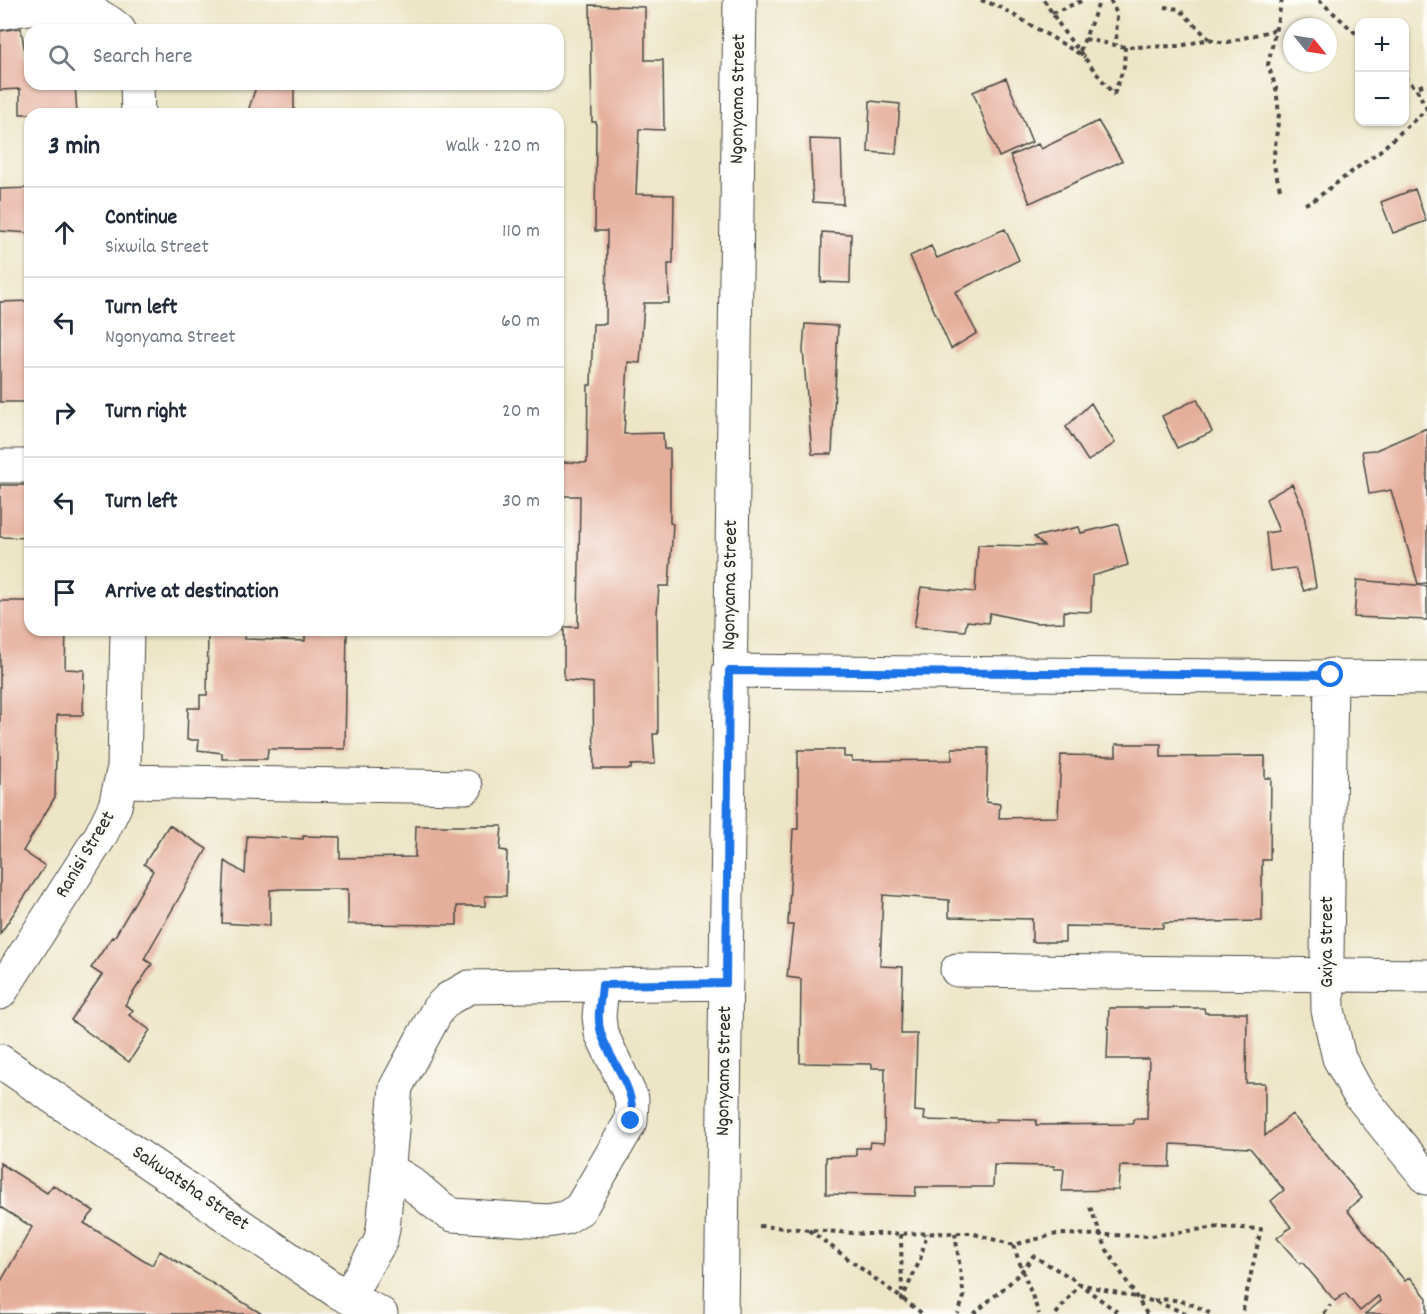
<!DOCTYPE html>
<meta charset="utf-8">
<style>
body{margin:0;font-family:Dekko,sans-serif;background:#f6f6f7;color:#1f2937}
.controls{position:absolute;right:18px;top:18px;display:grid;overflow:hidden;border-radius:12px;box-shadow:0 2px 4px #0004}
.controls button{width:54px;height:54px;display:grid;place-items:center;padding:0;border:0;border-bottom:2px solid #e0e1e3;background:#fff;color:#1f2937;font:30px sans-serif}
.compass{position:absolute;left:1283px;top:18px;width:54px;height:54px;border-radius:50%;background:#fff;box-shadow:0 2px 4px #0004;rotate:120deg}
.stop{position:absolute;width:18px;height:18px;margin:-14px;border:4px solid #1a73e8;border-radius:50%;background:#fff}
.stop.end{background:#1a73e8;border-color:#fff;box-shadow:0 2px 6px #0008}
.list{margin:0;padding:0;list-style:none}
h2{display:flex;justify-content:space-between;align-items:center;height:78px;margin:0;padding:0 24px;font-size:26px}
h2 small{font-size:20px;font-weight:400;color:#747a83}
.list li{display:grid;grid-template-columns:39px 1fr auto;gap:18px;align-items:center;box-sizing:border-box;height:90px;padding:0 24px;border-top:2px solid #e0e1e3}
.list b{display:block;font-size:22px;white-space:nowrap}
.list p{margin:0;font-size:20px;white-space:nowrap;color:#747a83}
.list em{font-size:20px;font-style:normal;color:#747a83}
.icon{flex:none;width:33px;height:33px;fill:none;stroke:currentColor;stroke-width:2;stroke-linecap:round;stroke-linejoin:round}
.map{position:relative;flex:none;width:1427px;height:1314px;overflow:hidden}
.search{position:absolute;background:#fff;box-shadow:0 2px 4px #0004;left:24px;top:24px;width:540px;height:66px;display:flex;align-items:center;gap:15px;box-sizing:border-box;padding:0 21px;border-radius:18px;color:#747a83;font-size:22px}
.panel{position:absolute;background:#fff;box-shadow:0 2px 4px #0004;left:24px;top:108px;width:540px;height:528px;border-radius:18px}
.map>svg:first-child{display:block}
.building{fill:#e5ae9b}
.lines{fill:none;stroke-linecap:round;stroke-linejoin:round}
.minor-casing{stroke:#484742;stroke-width:35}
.path{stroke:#484742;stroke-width:4;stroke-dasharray:4.5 4.5;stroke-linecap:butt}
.minor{stroke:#fff;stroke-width:33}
.route{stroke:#1a73e8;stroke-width:8}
.labels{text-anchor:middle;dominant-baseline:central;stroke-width:6;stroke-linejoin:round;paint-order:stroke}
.street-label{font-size:20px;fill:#2b2b2b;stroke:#fdfcf7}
</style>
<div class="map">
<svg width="1427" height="1314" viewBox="0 0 1427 1314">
<rect width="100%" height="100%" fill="#fdfcf7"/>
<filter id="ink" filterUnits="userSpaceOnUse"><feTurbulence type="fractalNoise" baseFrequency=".0167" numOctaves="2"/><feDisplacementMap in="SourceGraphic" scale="12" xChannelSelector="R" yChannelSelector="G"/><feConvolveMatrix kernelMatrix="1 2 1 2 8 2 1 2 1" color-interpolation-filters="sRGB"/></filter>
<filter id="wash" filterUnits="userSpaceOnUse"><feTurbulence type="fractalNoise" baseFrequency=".008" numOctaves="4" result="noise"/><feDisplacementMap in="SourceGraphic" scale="24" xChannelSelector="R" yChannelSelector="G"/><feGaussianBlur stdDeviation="1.35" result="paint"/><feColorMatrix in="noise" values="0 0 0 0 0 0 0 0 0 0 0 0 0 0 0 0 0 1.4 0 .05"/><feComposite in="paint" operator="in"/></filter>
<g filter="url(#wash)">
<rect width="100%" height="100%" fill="#ece5c6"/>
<g id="blocks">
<path class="building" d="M590,5L645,7V60H663L664,130L639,129L636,194L674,195L673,264H668L669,303H644L640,363L628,362L624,434L663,433L664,449H670V523L673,524L669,586H659L657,614L658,734H653L655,764L631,765V769H594L593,683L564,680V627H578L580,496H564L563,462L587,463L588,385H591L593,324H606L607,231H595L596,122H592Z
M21,28L30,84H75L77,114H20V89L0,90V31Z
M1006,78L1032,142L999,157L973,92Z
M257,84H294V114H247Z
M870,101L900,104L896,154L868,152Z
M1098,121L1122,161L1030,203L1010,156L1038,144L1041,149Z
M810,139L841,140L843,204L813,202Z
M30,188V233L0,231V189Z
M1415,189L1426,221L1393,233L1381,202Z
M1005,229L1019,260L955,292L977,333L951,349L910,256L931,246L937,258Z
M822,232L851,234L850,283L821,282Z
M30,301V402H0V302Z
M805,324L838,326L832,454H812L803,350Z
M1197,399L1212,432L1177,448L1162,416Z
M1091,403L1115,443L1088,461L1066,427Z
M1427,428V583L1418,584L1391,490L1369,494L1362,451L1376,450Z
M1292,484L1303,509L1316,587L1304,591L1295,568L1270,571L1266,533L1279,531L1266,499Z
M0,485H30V538L0,537Z
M1118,524L1128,565L1092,576L1091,612L1064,611V622L1036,623L990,613L988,623L967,621L965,631L914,627L921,587L975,592L978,545L1044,546L1034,537L1079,527L1081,533Z
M1357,580L1427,586V620L1354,617Z
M0,601H30V630H66L65,669L84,670L83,715H57L55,797L23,851L45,866L0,934Z
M305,630H347L345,749H268L267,759H222V753L198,750L199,740H187L188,708H200V695H207L208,631L245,632V639L305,641Z
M1116,744H1161V757L1265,756V778H1271L1270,860H1262V921L1163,923V928L1065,926V942H1032V919L949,917V900L883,895L880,966L903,967L901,1034H917L915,1111L925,1112L924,1120L996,1122V1119L1036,1120V1125L1133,1124L1134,1119H1147L1149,1059H1107L1109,1008H1204L1205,1013H1247L1246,1083H1265V1136L1292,1114L1362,1198L1347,1210L1405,1281L1410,1277L1427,1298V1314H1365L1381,1301L1378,1296L1360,1311L1345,1293L1335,1301L1302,1262L1300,1264L1277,1238L1291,1227L1271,1201L1284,1190L1250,1148L1171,1144L1170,1167L1120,1166L1118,1190L1062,1191L1064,1169H1054V1166L994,1165L993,1187H916L915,1196L826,1194V1157L856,1156V1148H869L870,1142L884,1143L885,1068H872V1064L800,1063L801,979L787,977L793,925H788L793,829H798V750H844V757H852V761L952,760V748H988L986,802L1000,804L999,818L1058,817L1061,755L1116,756Z
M169,825L207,849L144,959L152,964L125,1005L133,1010L129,1015L150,1030L129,1062L71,1020L102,975L91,968L112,937L114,938L153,871L144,864Z
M416,826H502L500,850L507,851L506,896H485V906H457V925L348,924V889H282L270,890V926L222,923L225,861L245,874L247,836L303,839V836L340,837V858L415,857Z
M0,1163L47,1193L53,1185L94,1211L84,1223L152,1265L160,1251L262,1314H0V1283L32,1227L0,1207Z"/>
</g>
</g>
<g filter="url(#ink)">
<use href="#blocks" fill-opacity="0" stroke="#484742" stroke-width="1.5"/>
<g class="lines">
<g class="minor-casing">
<path id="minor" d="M0,13C42,4 87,0 119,30
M137,84L138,114
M0,466H30
M729,671L1427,678
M1331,675L1327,957L1328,1010L1339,1058L1358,1093L1427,1178
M121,781L466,787
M957,970L1427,976
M0,993L101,835L115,806L124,767L127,630
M0,1061L338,1292L381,1314
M389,1172C415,1179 428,1203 453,1215L547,1221L565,1218L580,1209L631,1121L632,1099L601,1033L599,1017L602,985
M348,1297L380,1242L383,1229L396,1087L438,1009L448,999L469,987L726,983
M721,1314L740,0"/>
</g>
<path class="path" d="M981,0L1000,7L1085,57
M1044,0L1064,32L1114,95
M1110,0L1117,14L1116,45
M1319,0L1360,37
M1164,7L1179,9L1209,39
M1052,13L1084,0
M1085,39L1125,47L1180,46L1209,39L1224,43L1274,30
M1080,51L1100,0
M1404,77L1416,88
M1114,94L1124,67L1125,47
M1427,109L1416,88L1427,83
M1280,189L1273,162L1279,114L1276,88L1268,65L1282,0
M1305,204L1314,200L1381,150L1427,109
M1090,1207L1107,1250L1147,1314
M759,1226L865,1234L971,1233L1013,1245L1057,1234L1151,1236L1218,1227L1261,1229L1242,1314
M809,1230L923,1314
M955,1233L964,1297L958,1314
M901,1234L902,1299L920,1260L927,1233
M1013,1245L1039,1314
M1154,1301C1175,1296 1193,1304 1211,1314
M974,1314C994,1295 1019,1279 1033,1256L1070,1277L1120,1314
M1056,1314L1080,1284L1156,1302L1188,1314
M1324,1314L1330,1305"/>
<use href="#minor" class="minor"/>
</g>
</g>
<g class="lines" filter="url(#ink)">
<path class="route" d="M631,1121C638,1089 610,1062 601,1033C596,1018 601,1001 602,985L726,983L729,671L1331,675"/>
</g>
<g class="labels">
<g class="street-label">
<text transform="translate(739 99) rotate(-89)">Ngonyama Street</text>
<text transform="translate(731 585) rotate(-89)">Ngonyama Street</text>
<text transform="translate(86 855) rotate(-59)">Ranisi Street</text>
<text transform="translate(1328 942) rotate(-90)">Gxiya Street</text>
<text transform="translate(725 1071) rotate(-89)">Ngonyama Street</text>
<text transform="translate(190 1189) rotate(34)">Sakwatsha Street</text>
</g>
</g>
</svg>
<div class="controls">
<button>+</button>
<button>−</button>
</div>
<svg class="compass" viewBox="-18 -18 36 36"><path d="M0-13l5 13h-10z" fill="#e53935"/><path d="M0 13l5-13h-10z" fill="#747a83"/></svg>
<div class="stop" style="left:1331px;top:675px"></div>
<div class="stop end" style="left:631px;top:1121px"></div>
<div class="search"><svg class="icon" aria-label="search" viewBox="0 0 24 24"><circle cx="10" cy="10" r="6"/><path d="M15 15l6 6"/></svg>Search here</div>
<section class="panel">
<h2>3 min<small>Walk · 220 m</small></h2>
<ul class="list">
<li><svg class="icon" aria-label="ahead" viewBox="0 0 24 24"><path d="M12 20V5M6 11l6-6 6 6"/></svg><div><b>Continue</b><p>Sixwila Street</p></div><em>110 m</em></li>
<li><svg class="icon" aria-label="left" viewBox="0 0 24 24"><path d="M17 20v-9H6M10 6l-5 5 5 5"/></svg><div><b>Turn left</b><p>Ngonyama Street</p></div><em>60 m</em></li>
<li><svg class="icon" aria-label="right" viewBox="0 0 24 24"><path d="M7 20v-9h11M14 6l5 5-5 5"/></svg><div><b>Turn right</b></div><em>20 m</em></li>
<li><svg class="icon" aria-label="left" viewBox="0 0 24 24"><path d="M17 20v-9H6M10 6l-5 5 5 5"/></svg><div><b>Turn left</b></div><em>30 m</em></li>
<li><svg class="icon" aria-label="arrive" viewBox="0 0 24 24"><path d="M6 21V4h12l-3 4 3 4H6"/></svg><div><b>Arrive at destination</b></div></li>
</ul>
</section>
</div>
